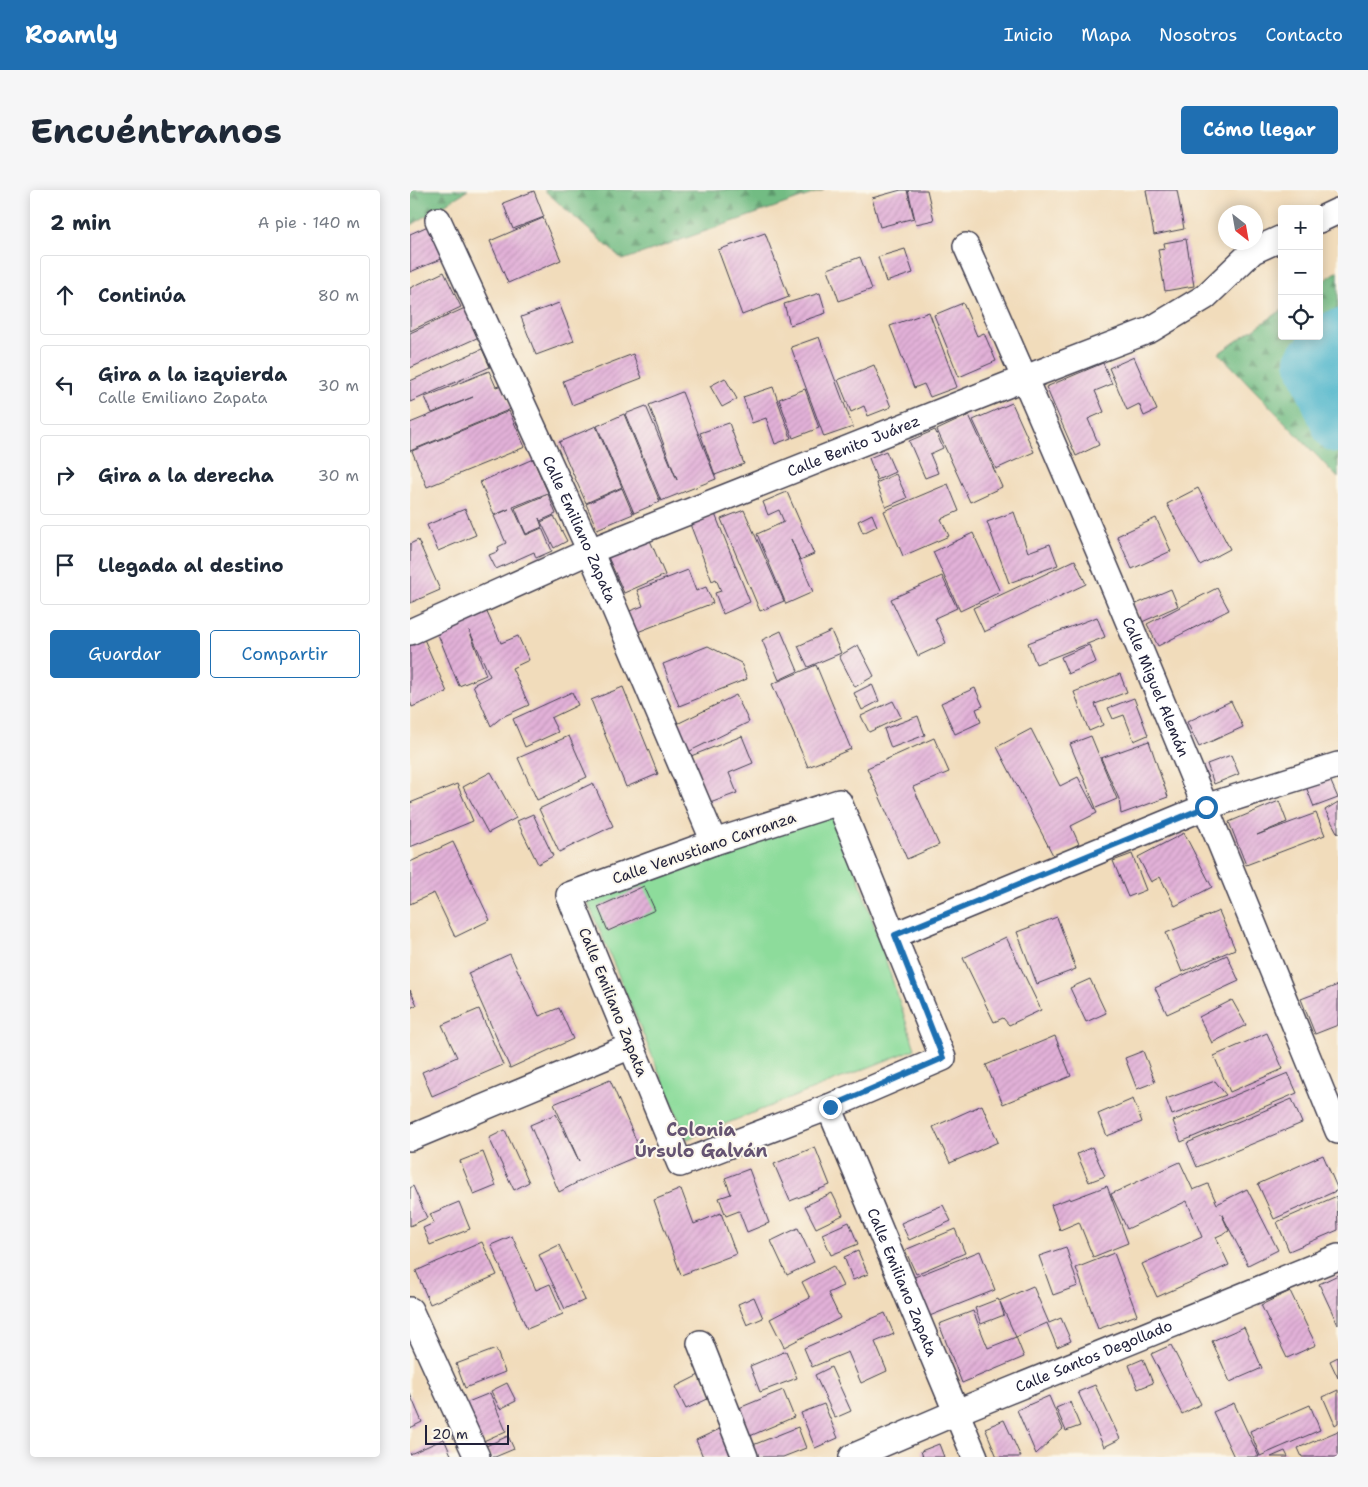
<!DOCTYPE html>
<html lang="es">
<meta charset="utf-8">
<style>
body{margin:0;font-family:"Shantell Sans",sans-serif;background:#f6f6f7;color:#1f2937}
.controls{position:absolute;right:15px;top:15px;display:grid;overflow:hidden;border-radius:5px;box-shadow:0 2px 12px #0003}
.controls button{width:45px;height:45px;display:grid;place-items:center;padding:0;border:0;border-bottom:1px solid #e0e1e3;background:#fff;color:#1f2937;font:25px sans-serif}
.compass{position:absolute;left:808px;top:15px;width:45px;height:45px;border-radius:50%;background:#fff;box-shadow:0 2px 12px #0003;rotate:149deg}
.scale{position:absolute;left:15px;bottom:12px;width:84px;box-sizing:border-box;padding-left:5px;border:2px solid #22223b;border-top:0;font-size:14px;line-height:18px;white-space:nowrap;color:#22223b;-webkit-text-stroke:4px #fbf7ec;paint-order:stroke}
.stop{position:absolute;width:15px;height:15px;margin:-11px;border:4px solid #1f6fb2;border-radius:50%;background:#fff}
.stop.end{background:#1f6fb2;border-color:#fff;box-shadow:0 1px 5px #0008}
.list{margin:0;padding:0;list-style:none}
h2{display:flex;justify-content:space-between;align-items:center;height:65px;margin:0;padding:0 20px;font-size:21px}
h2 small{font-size:16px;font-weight:400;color:#747a83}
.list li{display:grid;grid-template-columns:32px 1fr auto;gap:15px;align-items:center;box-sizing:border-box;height:80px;margin:0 10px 10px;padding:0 10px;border:1px solid #e0e1e3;border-radius:5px}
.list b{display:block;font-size:19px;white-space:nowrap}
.list p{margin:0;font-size:16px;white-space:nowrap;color:#747a83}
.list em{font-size:16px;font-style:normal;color:#747a83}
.actions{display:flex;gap:10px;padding:15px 20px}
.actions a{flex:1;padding:11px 0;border:1px solid #1f6fb2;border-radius:5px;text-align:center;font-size:18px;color:#1f6fb2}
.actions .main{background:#1f6fb2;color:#fff}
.icon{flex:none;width:28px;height:28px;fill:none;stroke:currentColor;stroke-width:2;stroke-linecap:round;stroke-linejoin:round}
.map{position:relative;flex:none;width:928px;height:1267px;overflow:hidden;border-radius:5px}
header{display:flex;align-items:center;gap:30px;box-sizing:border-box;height:70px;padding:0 25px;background:#1f6fb2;color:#fff}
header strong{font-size:24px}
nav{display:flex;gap:28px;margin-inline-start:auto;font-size:18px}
.intro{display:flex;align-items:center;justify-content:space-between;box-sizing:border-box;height:120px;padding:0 30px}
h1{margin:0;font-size:35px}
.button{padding:12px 22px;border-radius:5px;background:#1f6fb2;color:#fff;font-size:18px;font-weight:700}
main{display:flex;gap:30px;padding:0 30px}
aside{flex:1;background:#fff;border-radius:5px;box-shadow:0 2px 12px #0003}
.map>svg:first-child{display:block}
.forest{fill:url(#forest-firs);stroke:#4a6f5f}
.park{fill:#8ddc9b;stroke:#587f6b}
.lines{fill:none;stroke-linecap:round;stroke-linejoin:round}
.river{stroke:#4db5cb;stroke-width:50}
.building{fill:url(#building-hatch)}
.street-casing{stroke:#413e4e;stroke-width:28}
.street{stroke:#fff;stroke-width:25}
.route{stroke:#1f6fb2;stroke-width:6}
.labels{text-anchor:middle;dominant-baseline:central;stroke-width:4;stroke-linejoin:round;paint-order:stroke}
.street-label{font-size:15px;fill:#22223b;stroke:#fbf7ec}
.quarter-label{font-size:18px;font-weight:bold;fill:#655472;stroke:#fbf7ec}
</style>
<header>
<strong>Roamly</strong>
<nav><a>Inicio</a><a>Mapa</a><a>Nosotros</a><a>Contacto</a></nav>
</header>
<div class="intro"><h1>Encuéntranos</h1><a class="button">Cómo llegar</a></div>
<main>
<aside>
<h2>2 min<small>A pie · 140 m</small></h2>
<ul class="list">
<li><svg class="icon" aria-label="ahead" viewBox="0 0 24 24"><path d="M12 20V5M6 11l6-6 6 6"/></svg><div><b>Continúa</b></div><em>80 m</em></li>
<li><svg class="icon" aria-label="left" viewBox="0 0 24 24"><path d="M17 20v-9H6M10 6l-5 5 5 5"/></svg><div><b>Gira a la izquierda</b><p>Calle Emiliano Zapata</p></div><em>30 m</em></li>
<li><svg class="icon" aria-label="right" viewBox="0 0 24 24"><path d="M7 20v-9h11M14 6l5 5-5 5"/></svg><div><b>Gira a la derecha</b></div><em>30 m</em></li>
<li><svg class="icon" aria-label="arrive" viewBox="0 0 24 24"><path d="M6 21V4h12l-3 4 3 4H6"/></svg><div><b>Llegada al destino</b></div></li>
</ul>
<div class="actions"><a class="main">Guardar</a><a>Compartir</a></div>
</aside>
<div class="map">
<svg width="928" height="1267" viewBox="0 0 928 1267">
<defs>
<pattern id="forest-firs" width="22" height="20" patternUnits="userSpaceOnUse" patternTransform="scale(1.25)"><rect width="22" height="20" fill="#72bc83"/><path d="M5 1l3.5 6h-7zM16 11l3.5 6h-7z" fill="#5d986c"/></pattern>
<pattern id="building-hatch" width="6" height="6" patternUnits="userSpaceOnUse" patternTransform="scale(1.25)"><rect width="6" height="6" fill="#e2b1d8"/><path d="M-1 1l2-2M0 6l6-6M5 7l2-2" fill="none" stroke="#c298ba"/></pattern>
</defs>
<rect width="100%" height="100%" fill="#fbf7ec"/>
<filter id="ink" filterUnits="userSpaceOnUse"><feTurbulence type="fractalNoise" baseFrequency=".02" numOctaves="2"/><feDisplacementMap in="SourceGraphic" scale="10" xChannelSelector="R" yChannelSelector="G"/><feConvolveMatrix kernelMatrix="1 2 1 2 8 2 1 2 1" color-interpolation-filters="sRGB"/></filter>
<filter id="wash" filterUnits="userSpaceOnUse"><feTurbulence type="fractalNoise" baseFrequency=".0096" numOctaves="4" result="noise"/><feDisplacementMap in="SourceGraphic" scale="20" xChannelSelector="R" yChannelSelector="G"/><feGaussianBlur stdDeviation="1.12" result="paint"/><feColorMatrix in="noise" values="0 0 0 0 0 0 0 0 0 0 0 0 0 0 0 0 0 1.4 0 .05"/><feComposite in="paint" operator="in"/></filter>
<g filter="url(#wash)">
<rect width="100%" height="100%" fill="#f1dcbb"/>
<path class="forest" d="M0,0H58L0,36Z
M134,0H414L213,70Z
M928,81V288L809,163L872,120V146H909V94Z"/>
<path class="park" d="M427,623L505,859L277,949L177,710Z"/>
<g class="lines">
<path class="river" d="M928,144L900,171L928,238"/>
</g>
<g id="blocks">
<path class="building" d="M491,0H497L504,28L470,37L462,8Z
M498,0H517L524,30L506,34Z
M736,0H767L774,39L744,45Z
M124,1L134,27L103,39L93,13Z
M133,28L151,70L98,93L80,51Z
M27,32L41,65L0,82V44Z
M355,43L379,107L332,125L308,60Z
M776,49L784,96L755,101L748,59L755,58L754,53Z
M495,59L503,83L476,92L468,67Z
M450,67L462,99L429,111L418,79Z
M34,82L51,117L0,141V98Z
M410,103L416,123L380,135L374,114Z
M149,113L164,151L126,165L111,127Z
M553,113L567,146L574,143L586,171L549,187L524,125Z
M55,118L69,147L0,178V143Z
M519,122L547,197L520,207L514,194L504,198L480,136Z
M409,147L443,237L414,247L381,157Z
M72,159L80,177L0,212V191Z
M223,164L232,188L162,215L153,191Z
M724,167L747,220L734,226L729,214L717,220L699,178Z
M693,173L702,194L685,201L694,222L678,229L689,255L666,266L636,197Z
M464,175L481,217L458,226L454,216L441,222L428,190Z
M79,181L86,197L92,195L101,219L0,261V233L63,207L22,223L15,207Z
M315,188L327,209L312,217L300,196Z
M363,197L381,248L365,254L356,228L342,233L333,207Z
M395,199L409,238L383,248L369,209Z
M272,202L306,289L251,311L215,224L236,216L267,290L239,215Z
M602,213L624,262L586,279L563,230Z
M99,221L115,257L17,297L2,261Z
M214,224L250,312L224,323L187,236Z
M559,225L592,297L560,312L527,240Z
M319,233L334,274L305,285L290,243Z
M186,236L212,297L176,313L149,252Z
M525,240L533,258L520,264L528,283L515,288L499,251Z
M476,261L485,282L467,290L459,268Z
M123,269L138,303L103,317L116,345L132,338L142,361L126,368L124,362L86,379L79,365L89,361L88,357L96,353L84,326L99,319L84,325L70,292Z
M486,284L497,308L476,317L466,293Z
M538,294L549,321L531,329L539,346L493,366L474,321Z
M212,298L223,324L187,339L176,314Z
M788,298L820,359L790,375L757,314Z
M377,302L404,364L390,370L381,349L403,402L376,414L347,344L374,332L369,320L358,325L353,312Z
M138,304L146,324L130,331L129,328L132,337L116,344L105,318Z
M55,319L66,345L28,361L17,335Z
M334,320L374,411L350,421L311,329Z
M604,322L618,362L640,354L648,375L599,393L577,332Z
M305,324L340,412L313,424L305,403L311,401L306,389L302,391L280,334Z
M462,324L467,336L453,343L448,331Z
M144,326L157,351L144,358L131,332Z
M746,328L761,361L722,379L707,346Z
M563,343L590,402L550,421L523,362Z
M239,348L255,385L214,403L198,367Z
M8,350L30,400L0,413V354Z
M665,370L676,394L574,442L563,418Z
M278,380L286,401L296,397L303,413L225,443L217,422L233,416L227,400Z
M532,386L547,418L525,428L536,453L508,466L481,409Z
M807,398L819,420L748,456L737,434Z
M761,399L768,416L732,432L724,415Z
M75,418L91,453L108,446L119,470L102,478L119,515L92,527L81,536L63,495L80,486L59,440L76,485L49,496L27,442Z
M687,427L695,447L626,474L618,453Z
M371,441L388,481L369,490L352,450Z
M421,441L431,463L398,477L388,456Z
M14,449L37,502L2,517L0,511V455Z
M448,455L464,486L445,497L429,466Z
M679,455L686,472L658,484L651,467Z
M298,456L331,473L337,489L269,516L253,474Z
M406,475L441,559L398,577L362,494Z
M710,484L717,502L685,514L693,535L679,541L664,502Z
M462,494L469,511L452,520L444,503Z
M213,497L248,584L216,597L181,510Z
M565,498L573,516L566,519L571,532L545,544L531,513Z
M162,502L168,515L141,528L148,542L115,557L103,529Z
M326,505L339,532L278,562L265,535Z
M724,508L738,545L724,551L714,525L703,529L698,518Z
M483,511L491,527L459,542L451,526Z
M821,511L833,537L789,557L777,532Z
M508,526L515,545L481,558L474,539Z
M621,539L650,596L668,587L687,623L661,636L669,654L644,667L587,557Z
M159,546L177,587L127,610L108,568Z
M332,546L343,573L319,583L327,603L300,613L281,566Z
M681,546L707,609L686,618L660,554Z
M524,548L539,582L503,597L529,655L497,669L457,578Z
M739,551L758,607L711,624L709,609L691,568Z
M821,565L829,584L804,594L797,574Z
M81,582L106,628L78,643L53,597Z
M918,585L928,608L904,617L895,594Z
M183,593L203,636L149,662L129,619Z
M47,594L63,631L0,657V613Z
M869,611L877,632L847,645L906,623L915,645L836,675L819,632Z
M928,612V644L915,620Z
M123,624L143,666L128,674L107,631Z
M774,643L802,697L765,716L750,687L741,692L728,667Z
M43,652L80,730L45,747L24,703L0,714V672Z
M722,664L736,700L718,707L703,671Z
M234,696L245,720L198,741L188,717Z
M809,721L825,759L772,782L756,743Z
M647,727L666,779L627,794L607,742Z
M596,747L631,820L599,835L593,828L584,832L553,768Z
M100,764L129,826L149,818L163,849L100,878L58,783Z
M817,765L829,791L757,824L745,798Z
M680,789L696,823L676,832L660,798Z
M928,795V835L905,844L891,809Z
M0,800L7,815L0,818Z
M822,810L836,835L802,853L789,827Z
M69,819L93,875L22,906L12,882L47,867L32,835Z
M857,843L873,879L820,902L804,866Z
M645,846L661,886L593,914L576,875Z
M733,861L745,892L727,899L715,868Z
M878,883L887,903L771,952L763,931Z
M200,890L232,964L176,988L149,1002L120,935L146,924L169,971L144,914Z
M805,891L816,905L762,925L756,909Z
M723,909L732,932L697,946L688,924Z
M882,909L892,933L787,977L777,953Z
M572,915L588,952L540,973L523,937Z
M95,940L119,992L104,1000L79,948Z
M405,957L420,995L380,1011L364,974Z
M682,957L695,986L679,992L667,964Z
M73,962L86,996L64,1005L50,971Z
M913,965L928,1000L864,1029L848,994Z
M770,972L783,1000L798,994L807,1014L837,999L868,1060L838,1075L811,1023L819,1041L806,1047L819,1075L747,1107L732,1074L792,1047L777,1011L717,1039L701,1004Z
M339,979L359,1033L337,1042L329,1021L316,1026L309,1008L321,1004L315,988Z
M3,996L17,1028L0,1036V998Z
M697,996L718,1053L683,1067L669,1032L650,1040L641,1015L660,1008V1010Z
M271,999L284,1034L311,1023L326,1064L271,1085L244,1010Z
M422,1003L433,1025L406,1038L395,1016Z
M927,1006L928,1040L879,1061L867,1032Z
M49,1012L60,1039L20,1055L13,1038L24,1033L20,1024Z
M533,1015L541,1031L499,1050L491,1033Z
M439,1032L448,1054L421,1065L412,1044Z
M388,1038L404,1072L377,1085L361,1051Z
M545,1039L555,1063L506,1084L495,1060Z
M102,1046L126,1100L140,1094L153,1124L117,1139L81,1055Z
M72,1052L87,1085L20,1114L6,1081Z
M149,1055L175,1110L155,1119L129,1065Z
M656,1057L668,1096L643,1105L629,1066Z
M448,1061L458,1084L443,1090L434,1067Z
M570,1061L585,1100L517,1127L502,1088Z
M704,1063L727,1125L688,1139L666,1078Z
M423,1076L433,1096L418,1103L430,1128L374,1157L360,1129L400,1108L392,1092Z
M928,1085V1135L909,1094Z
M623,1096L639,1133L651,1128L661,1151L647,1157L637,1133L606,1147L590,1112L594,1125L571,1134L565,1118L588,1109L589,1111Z
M880,1101L906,1155L877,1168L851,1115Z
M344,1107L353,1128L337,1135L328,1114Z
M563,1121L578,1158L606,1147L614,1167L552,1193L529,1134Z
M475,1123L484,1144L465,1152L477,1181L451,1193L438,1162L402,1177L394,1158Z
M834,1137L852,1178L820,1192L802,1151Z
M761,1155L791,1214L772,1224L741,1164Z
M86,1159L95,1182L55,1198L46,1174Z
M376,1161L387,1188L350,1202L340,1176Z
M928,1167V1188L920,1171Z
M733,1169L743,1193L728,1199L719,1175Z
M421,1177L441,1221L425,1228L405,1185Z
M291,1184L302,1207L276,1219L265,1197Z
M97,1193L106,1211L90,1219L81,1201Z
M685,1195L710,1249L694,1257L668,1202Z
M373,1200L384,1227L340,1246L329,1218Z
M928,1200V1233L925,1235L913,1207Z
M80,1203L96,1241L69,1253L53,1214Z
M0,1204L12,1232L0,1238Z
M639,1206L653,1239L626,1264L607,1220Z
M660,1212L670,1236L656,1241L646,1218Z
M824,1213L849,1267H824L803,1222Z
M414,1214L428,1248L405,1258L391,1223Z
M900,1215L910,1240L850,1266L840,1241Z
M594,1230L611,1267H587L575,1238Z
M388,1237L396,1258L373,1267H348L343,1255Z
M312,1238L325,1267H293L286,1250Z
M928,1241V1267H892L888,1258Z
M98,1246L104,1259L85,1267H81L76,1256Z
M34,1249L42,1267H0V1264Z
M529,1254L534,1267H513L511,1261Z
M875,1261L878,1267H861Z"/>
</g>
</g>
<g filter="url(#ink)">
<use href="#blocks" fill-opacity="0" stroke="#413e4e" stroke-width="1"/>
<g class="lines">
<g class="street-casing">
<g id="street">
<path id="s1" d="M28,30L180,361L304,652"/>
<path d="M909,30L928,21"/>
<path id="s2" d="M556,56C687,348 807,645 928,941"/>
<path id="s3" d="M0,442L180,361L615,188L740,140L795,107L843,61L872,48"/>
<path d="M429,612L533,868L419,917L270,974L159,705L304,652Z"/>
<path d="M485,745L795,617L928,575"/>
<path id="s4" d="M419,917L565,1267"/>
<path d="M0,948L221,856"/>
<path d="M0,1120L67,1267"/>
<path d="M290,1153L335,1267"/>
<path id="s5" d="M442,1267L547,1222L928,1067"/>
</g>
</g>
<use href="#street" class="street"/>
</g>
</g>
<g class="lines" filter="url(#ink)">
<path class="route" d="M420,917L533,868L485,745L796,617"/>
</g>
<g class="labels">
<g class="street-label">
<text stroke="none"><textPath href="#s3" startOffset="481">Calle Benito Juárez</textPath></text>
<text stroke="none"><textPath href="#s1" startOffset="340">Calle Emiliano Zapata</textPath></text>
<text stroke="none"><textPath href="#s2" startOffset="480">Calle Miguel Alemán</textPath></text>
<text transform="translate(294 658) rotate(-19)">Calle Venustiano Carranza</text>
<text transform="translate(203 812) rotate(68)">Calle Emiliano Zapata</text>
<text stroke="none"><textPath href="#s4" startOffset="190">Calle Emiliano Zapata</textPath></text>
<text stroke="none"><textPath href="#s5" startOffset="262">Calle Santos Degollado</textPath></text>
</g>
<g class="quarter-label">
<text x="291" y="940">Colonia<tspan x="291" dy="21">Úrsulo Galván</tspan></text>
</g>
</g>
</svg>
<div class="controls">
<button>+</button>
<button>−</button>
<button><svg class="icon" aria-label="locate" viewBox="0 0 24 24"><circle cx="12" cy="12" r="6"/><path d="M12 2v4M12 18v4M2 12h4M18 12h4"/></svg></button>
</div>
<svg class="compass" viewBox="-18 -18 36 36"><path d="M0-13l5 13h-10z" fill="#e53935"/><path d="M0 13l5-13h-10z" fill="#747a83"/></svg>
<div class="scale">20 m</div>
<div class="stop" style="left:796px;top:617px"></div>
<div class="stop end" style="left:420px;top:917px"></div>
</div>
</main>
